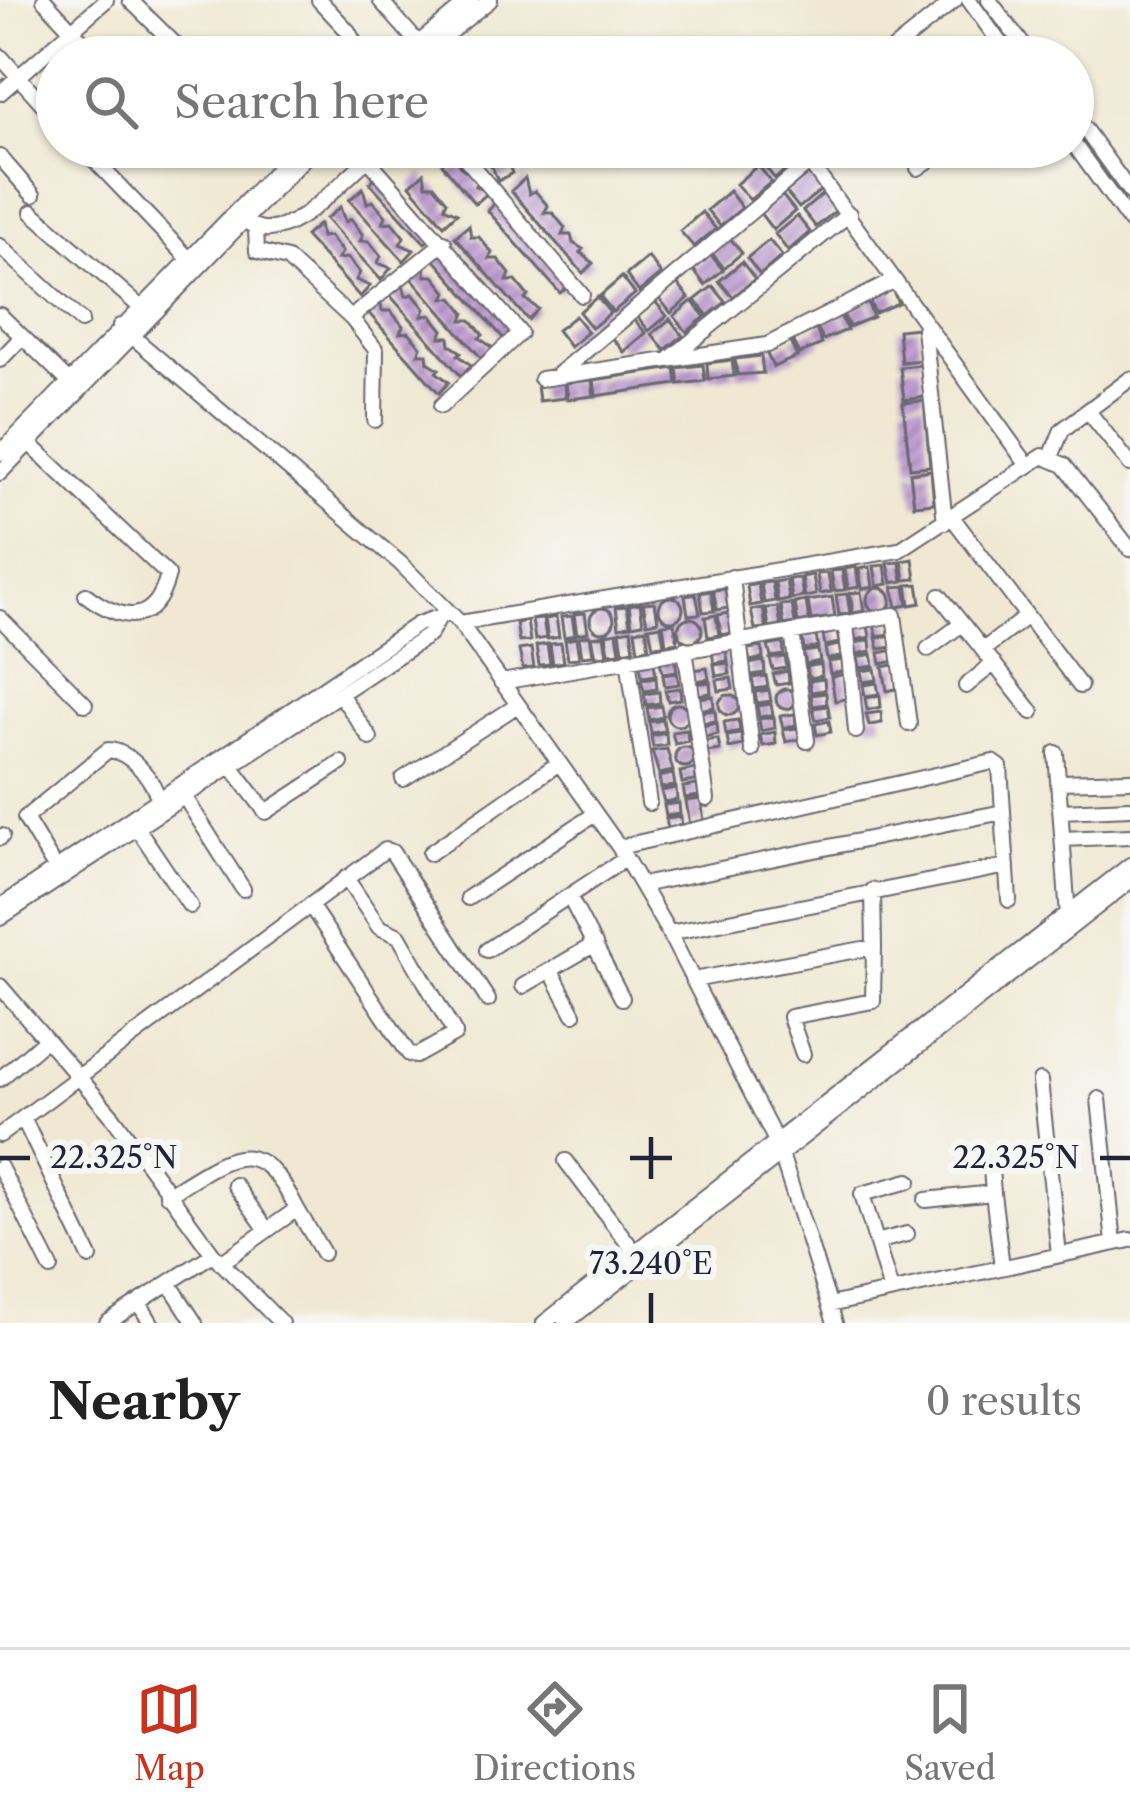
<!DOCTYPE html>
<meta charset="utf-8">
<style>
body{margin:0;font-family:"Libre Caslon Text",serif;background:#f2f2f2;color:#222}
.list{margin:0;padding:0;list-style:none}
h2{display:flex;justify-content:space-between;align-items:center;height:156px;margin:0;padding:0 48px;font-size:51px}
h2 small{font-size:39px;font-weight:400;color:#767676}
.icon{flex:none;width:66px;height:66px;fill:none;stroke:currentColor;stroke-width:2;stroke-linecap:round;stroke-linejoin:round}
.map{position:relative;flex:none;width:1130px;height:1323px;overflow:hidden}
.search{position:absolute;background:#fff;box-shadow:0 3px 9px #0004;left:36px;right:36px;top:36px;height:132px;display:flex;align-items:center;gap:30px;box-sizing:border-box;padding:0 42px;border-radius:66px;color:#767676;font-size:45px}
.sheet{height:324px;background:#fff}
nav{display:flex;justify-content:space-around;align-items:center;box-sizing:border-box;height:168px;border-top:3px solid #e0e0e0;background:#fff;font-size:33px;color:#767676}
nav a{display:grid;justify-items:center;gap:6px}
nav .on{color:#c8321e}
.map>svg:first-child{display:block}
.building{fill:url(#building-hatch)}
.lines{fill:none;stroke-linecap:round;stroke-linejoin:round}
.minor-casing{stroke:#6a6770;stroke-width:18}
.minor{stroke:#fff;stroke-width:14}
.ticks{fill:none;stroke:#22223b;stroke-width:4.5}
.ticks-label{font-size:30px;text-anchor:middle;fill:#22223b;stroke:#f6f6f2;stroke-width:12;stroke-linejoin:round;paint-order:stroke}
</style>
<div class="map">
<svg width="1130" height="1323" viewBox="0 0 1130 1323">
<defs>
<pattern id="building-hatch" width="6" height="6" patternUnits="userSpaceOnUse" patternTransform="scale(3)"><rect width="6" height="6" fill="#c09fd3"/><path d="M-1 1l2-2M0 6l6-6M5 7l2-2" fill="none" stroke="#9c81ac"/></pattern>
</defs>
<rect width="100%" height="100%" fill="#f6f6f2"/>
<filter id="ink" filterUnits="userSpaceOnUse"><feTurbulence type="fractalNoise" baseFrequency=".00833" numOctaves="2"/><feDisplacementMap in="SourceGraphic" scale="24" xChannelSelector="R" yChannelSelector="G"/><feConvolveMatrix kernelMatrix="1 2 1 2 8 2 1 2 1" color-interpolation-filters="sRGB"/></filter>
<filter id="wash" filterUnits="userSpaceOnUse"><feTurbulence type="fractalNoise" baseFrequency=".004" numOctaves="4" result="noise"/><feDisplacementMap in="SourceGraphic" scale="48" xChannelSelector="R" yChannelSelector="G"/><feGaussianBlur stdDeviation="2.7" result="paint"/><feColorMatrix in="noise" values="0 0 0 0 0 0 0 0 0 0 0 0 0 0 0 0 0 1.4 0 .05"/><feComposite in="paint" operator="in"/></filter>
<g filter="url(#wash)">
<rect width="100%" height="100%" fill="#f0e8d2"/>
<g id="blocks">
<path class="building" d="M477,147H496L492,150L502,157L499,164H508L512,173L498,181L492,167L476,154Z
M781,147L797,161L775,179L762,163Z
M452,152L460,167L479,179L475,186L489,192L475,204L442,164Z
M758,165L771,182L750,200L736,184Z
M380,171L434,236L425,243L370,183Z
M424,173L426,185H434L447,201L444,207L457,213L444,225L410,185Z
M808,173L821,190L799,208L786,192Z
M525,178L529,194L535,191L548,206L544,213H553L565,228L562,235H571L573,243L583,249L580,252L593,263L583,273L511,191Z
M363,188L367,203L373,201L386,216L383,223L392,222L404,237L400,244L414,250L404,261L349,200Z
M729,191L742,208L720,226L707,210Z
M825,192L838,209L816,227L803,211Z
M782,195L795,211L773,230L760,213Z
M498,199L568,287L560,293L488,211Z
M340,207L345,222L351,219L363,235L360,241H369L381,256L378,263L391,268L381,280L326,219Z
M702,212L716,229L694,247L680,231Z
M797,216L810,232L788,251L775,234Z
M319,224L321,237L329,236L342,252L338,259L348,258L360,273L356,280L370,286L360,297L305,236Z
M469,225L471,237H479L492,253L489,259H498L510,274L507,281H516L528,296L525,299L538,309L528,320L455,237Z
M729,237L742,253L724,268L711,252Z
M769,240L782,256L760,275L747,258Z
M443,246L515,329L505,340L433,258Z
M710,254L723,270L705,285L692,268Z
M648,257L661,274L639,292L626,275Z
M742,262L755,279L733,297L719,281Z
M424,264L426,276H434L447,292L444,298H453L465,313L462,320H471L483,335L479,338L493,348L482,359L410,276Z
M622,277L635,294L613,312L600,296Z
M402,281L406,296L413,294L425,309L422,316L431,315L443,330L440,337H449L450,345L461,352L458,355L471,365L461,376L388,293Z
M676,282L689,298L671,313L658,297Z
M713,286L726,302L708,316L695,300Z
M892,288L898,303L875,313L868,298Z
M597,297L610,313L592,328L579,312Z
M380,298L382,311H391L403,326L400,333L409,332L421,347L418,354H427L428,362L439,369L436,372L449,382L439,393L366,310Z
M654,300L667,316L649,331L636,315Z
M692,301L705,317L687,332L674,316Z
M867,302L873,317L849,327L842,312Z
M840,315L847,330L823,340L816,325Z
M575,316L588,332L570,347L557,330Z
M632,317L646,333L624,352L610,335Z
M670,319L683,336L665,350L652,334Z
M918,328L922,360L901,362L898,330Z
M816,329L822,344L799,354L792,339Z
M790,342L797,357L773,367L766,352Z
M761,356L763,373L737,375L735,359Z
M732,360L734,376L708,379L707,363Z
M703,365L705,381L679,384L677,368Z
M921,365L924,397L904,400L900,367Z
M675,368L677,384L596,396L594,380Z
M592,380L594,396L568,399L566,383Z
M564,382L565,398L539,401L537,385Z
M924,401L930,466L910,468L903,403Z
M931,470L934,503L914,505L910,473Z
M913,559L916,579L905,580L902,561Z
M900,562L903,581L892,583L888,563Z
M885,565L888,584L877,586L874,566Z
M856,567L859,587L848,589L845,569Z
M870,567L873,587L862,589L859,569Z
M842,570L845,590L834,591L831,571Z
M828,573L831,592L820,594L817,574Z
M813,575L816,595L805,597L802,577Z
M800,578L803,597L792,599L789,579Z
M786,580L789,600L778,602L775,582Z
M772,582L775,601L764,603L761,583Z
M758,584L761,604L750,606L747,586Z
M918,584L921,603L910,605L907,585Z
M905,586L908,605L897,607L893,587Z
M867 600a12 12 0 1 1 24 0a12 12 0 1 1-24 0Z
M725,589L728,608L717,610L713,590Z
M711,591L714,611L703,612L700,593Z
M861,592L864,611L853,613L850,593Z
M696,594L700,614L688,615L685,596Z
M847,594L850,613L839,615L836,595Z
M659 609a12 12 0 1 1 24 0a12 12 0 1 1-24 0Z
M832,597L835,617L811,620L808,601Z
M806,601L809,621L798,623L795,603Z
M655,602L658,621L647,623L643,603Z
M640,603L643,623L632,625L629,605Z
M792,604L795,623L784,625L781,605Z
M627,606L630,625L619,627L616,607Z
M778,607L781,626L769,628L766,608Z
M590 620a12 12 0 1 1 24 0a12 12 0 1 1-24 0Z
M763,608L766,628L755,629L751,610Z
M585,613L588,632L577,634L574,614Z
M730,613L733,633L721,635L718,615Z
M716,615L719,635L708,637L705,617Z
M572,616L575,635L564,637L561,617Z
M556,617L559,637L548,639L545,619Z
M678 630a12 12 0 1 1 24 0a12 12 0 1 1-24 0Z
M543,619L546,638L535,640L532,620Z
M527,621L530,641L519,642L516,623Z
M889,622L890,634L877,636L874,625Z
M674,623L678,642L666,644L663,624Z
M661,625L664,645L653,646L649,627Z
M868,626L870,637L856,640L853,628Z
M646,628L649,648L638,650L635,630Z
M631,629L634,649L623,651L620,631Z
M617,632L620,652L609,653L606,634Z
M837,632L839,643L825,646L823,635Z
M590,635L593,655L582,656L579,637Z
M604,635L607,655L596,656L592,637Z
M891,635L893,647L879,649L876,638Z
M816,636L818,647L804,650L802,638Z
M576,638L579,658L568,659L565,640Z
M870,640L871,651L857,654L855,643Z
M561,643L564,662L553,664L550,644Z
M783,643L784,655L771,657L768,646Z
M547,644L550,664L539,665L536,646Z
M839,645L841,657L827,659L825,648Z
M762,647L763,658L750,661L747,649Z
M531,648L534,668L523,669L519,650Z
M726,650L728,661L714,663L712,652Z
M818,650L820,661L806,664L803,652Z
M894,650L895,661L881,664L879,653Z
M872,654L874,666L860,668L858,657Z
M785,657L787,668L773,670L770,659Z
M675,660L677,671L663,673L660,662Z
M842,660L844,671L830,674L828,662Z
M764,661L765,673L751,675L749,664Z
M654,663L656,675L642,677L640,666Z
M728,663L730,674L716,676L714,665Z
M821,664L822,676L809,678L806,667Z
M898,664L900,688L887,691L883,667Z
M707,668L709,679L695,681L693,670Z
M875,669L877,680L863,682L861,671Z
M788,671L789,683L776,685L773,674Z
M677,673L679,684L665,686L663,675Z
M846,674L849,698L835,701L831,677Z
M766,676L768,687L754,689L752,678Z
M656,678L657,689L644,691L641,680Z
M731,678L733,689L719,691L717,680Z
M824,679L825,690L811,692L809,681Z
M710,682L711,693L697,695L695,684Z
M877,683L879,694L865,696L863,685Z
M680,688L681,699L668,701L665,690Z
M776 699a10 10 0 1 1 20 0a10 10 0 1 1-20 0Z
M769,690L771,701L757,703L755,692Z
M659,692L660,703L646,705L644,694Z
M826,693L827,704L813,706L811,695Z
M719 705a10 10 0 1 1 20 0a10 10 0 1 1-20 0Z
M713,696L714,707L700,710L698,698Z
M880,696L881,707L867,710L865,698Z
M771,704L773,715L759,717L757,706Z
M667 715a11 11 0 1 1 22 0a11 11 0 1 1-22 0Z
M661,706L663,717L649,720L647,708Z
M828,706L830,717L816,720L813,708Z
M715,710L716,721L702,723L700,712Z
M881,712L882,723L869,725L866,714Z
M795,714L796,725L783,728L780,716Z
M774,717L775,728L761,731L759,719Z
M663,720L665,731L651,733L649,722Z
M738,720L740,731L726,734L724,722Z
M829,721L831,732L817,735L815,724Z
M717,723L718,734L705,737L702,726Z
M798,728L799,739L786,742L783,730Z
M687,730L688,741L675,744L672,732Z
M775,732L776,744L763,746L760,735Z
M666,733L667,745L653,747L651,736Z
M741,734L743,745L729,748L727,736Z
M718,739L720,750L706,752L704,741Z
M675 757a10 10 0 1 1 20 0a10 10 0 1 1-20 0Z
M667,749L673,771L659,774L652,751Z
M695,769L696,781L682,783L680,772Z
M673,774L675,786L661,788L659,777Z
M697,785L699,796L685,798L683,787Z
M676,788L677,800L664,802L661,791Z
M701,799L704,822L690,825L686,801Z
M679,803L680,814L666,816L664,805Z
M681,817L682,828L668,830L666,819Z"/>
</g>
</g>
<g filter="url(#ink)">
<use href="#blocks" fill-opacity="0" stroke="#6a6770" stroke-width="3"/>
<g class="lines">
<g class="minor-casing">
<path id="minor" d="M44,0L97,57
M130,0L188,57
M319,0L348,31L362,57
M380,0L418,43
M969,0L1010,57
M989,0L1032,57
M0,56L57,120
M402,57L471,0
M419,57L490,0
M884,57L955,0
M0,93L106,0
M1073,113L1130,192
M1073,143L1130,222
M82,147L187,257
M456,147L582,295
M802,152L1026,463
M0,157L33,195
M366,157L520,333L441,406
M918,168L948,147
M32,212L139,306
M250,224C286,248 339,183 365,162L361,147
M256,229L257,251L287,259L352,319L376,350L375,420
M0,246L81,321
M358,312L444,242
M0,315L68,381
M120,326L400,563L460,623L619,847L669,933L778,1145L835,1323
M924,329L945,522
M671,358L849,214
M0,360L21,338
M557,375L810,162
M541,379L767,345L893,281
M1088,411L1130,464
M29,443L168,575C155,627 122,622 86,595
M0,453L299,147
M1051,457L1062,430L1130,379
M0,473L315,147
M952,517L1080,686
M732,577L752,750
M940,596L983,650
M1027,616L983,650L1032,712
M0,618L85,704
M460,623L899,550L1043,456L1064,465L1130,549
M846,623L856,731
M792,632L807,741
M685,649L707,799
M928,649L962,624
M628,659L649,803
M501,682L894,615L909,724
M966,686L994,663
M340,694L370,738
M1056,753L1068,916
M231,766L266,812L341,763
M403,779L518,705
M1059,782L1130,780
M184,796L243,889
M1061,811L1130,808
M136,826L190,906
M0,838L2,836
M1063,839L1130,836
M619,847L993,762L1000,767L1009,900
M430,853L559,763
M55,868L25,818L108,750C130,751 155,780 159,802
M641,885L1003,812
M569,896L622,998
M468,898L595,814
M310,905L409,1054L416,1056L455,1034L399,936L379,927L346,878
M0,907L418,624L450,613
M0,918L429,635L438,619
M669,933L1007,866
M487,950L625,859
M551,971L574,1014
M693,980L874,947L873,890
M0,986L114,1118L213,1254L281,1323
M523,986L595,944
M803,1054L790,1017L873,1001L874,947
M0,1079L46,1039
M1040,1081L1059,1255
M1099,1099L1114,1243
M23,1118L90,1257
M0,1135L385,850L392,852L488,1000
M566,1161L636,1254
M0,1167L51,1268
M991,1169L993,1193
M235,1185L267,1230
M167,1195C228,1158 257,1128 297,1209
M926,1200L993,1193L1002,1267
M876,1242L907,1234
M221,1263L297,1209L323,1253
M169,1283L195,1323
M891,1291L862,1194L909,1181
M139,1303L151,1323
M829,1305L1130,1240
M107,1323L213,1254
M544,1323L1130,865
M565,1323L1130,881"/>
</g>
<use href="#minor" class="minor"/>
</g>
</g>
<path class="ticks" d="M651,1137V1179M0,1158H30M630,1158H672M1100,1158H1130M651,1293V1323"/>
<g class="ticks-label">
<text x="114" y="1168">22.325°N</text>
<text x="1016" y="1168">22.325°N</text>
<text x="651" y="1274">73.240°E</text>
</g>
</svg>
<div class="search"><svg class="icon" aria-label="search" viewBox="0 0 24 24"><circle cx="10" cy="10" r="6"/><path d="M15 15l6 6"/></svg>Search here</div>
</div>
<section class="sheet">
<h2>Nearby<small>0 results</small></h2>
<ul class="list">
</ul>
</section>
<nav>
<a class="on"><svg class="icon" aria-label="map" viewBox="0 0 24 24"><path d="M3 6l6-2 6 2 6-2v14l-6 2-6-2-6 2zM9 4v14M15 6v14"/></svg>Map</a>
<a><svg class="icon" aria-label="directions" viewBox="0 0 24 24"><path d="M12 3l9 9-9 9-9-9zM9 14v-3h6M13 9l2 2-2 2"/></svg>Directions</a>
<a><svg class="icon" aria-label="saved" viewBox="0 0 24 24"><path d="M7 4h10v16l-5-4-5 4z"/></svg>Saved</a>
</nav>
